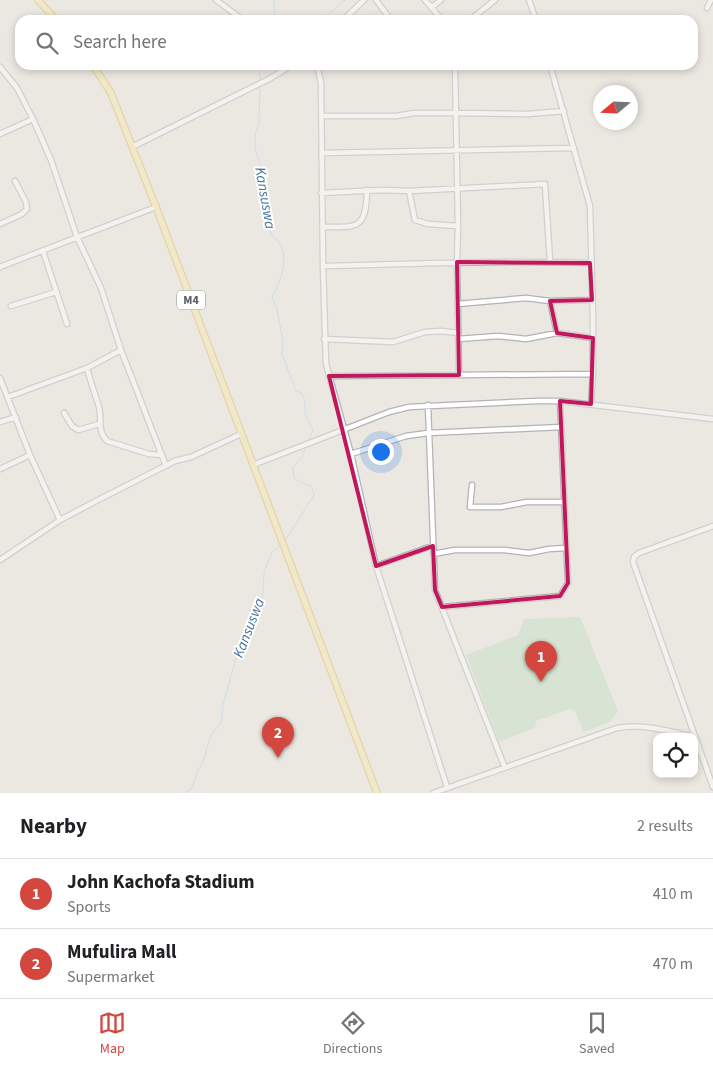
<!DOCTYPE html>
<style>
body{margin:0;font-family:"Source Sans 3",sans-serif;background:#f2f2f2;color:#202124}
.controls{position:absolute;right:15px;bottom:15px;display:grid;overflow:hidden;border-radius:10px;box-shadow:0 2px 8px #0003}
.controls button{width:45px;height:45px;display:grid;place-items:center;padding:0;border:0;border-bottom:1px solid #e0e0e0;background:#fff;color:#202124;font:25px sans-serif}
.compass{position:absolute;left:593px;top:85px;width:45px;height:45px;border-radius:50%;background:#fff;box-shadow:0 2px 8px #0003;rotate:251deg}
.you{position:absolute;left:380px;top:451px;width:18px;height:18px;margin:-12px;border:4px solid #fff;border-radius:50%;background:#1a73e8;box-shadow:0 0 0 8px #1a73e833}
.badge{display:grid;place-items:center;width:32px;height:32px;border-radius:50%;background:#d4473e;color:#fff;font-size:16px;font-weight:700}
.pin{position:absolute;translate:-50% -41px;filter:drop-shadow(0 1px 2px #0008)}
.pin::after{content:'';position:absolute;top:26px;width:18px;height:15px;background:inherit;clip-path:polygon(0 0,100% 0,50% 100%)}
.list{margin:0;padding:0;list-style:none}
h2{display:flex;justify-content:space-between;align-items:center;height:65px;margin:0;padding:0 20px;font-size:21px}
h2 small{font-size:16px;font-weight:400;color:#757577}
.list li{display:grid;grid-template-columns:32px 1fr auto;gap:15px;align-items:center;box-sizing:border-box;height:70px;padding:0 20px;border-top:1px solid #e0e0e0}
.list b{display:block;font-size:19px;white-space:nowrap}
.list p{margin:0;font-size:16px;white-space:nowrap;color:#757577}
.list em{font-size:16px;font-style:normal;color:#757577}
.icon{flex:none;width:28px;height:28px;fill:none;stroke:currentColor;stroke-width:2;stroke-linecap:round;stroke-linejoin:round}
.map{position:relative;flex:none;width:713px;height:793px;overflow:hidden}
.search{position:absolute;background:#fff;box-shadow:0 2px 8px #0003;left:15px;right:15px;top:15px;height:55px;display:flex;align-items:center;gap:12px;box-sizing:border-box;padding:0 18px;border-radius:15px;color:#757577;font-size:19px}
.sheet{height:205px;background:#fff}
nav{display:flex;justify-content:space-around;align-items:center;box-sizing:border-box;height:70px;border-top:1px solid #e0e0e0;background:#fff;font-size:14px;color:#757577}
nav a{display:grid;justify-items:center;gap:2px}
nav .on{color:#d4473e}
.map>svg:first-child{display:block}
.green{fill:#c0e0c0}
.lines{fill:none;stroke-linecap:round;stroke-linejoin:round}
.stream{stroke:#a7d4f4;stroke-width:1}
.minor-casing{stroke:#b2b3b7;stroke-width:7}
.major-casing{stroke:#e0bb65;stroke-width:8}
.minor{stroke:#fff;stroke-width:4.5}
.major{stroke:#f5e8ac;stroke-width:5.5}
.marked{fill:none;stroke:#c2185b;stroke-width:4;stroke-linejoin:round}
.labels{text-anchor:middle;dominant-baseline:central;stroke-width:4;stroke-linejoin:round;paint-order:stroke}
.shield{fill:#fff;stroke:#8c8e90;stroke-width:1}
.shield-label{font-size:12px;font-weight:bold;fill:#5a5d60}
.water-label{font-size:15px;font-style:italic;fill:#4876a4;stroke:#fff}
</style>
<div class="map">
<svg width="713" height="793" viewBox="0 0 713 793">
<rect width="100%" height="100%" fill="#ebe8e1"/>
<path class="green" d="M580,617L618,711L610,722L584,732L575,711L570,709L536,721L535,728L499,742L466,655L518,635L524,619Z"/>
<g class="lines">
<path class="stream" d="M274,0L275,20
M322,20L345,0
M259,65L260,81
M260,89L259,124L255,135V148L264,175V189L267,200L268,219L271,235C293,249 282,279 272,297L277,309L283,342L282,354L296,391L301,393L305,401V413L313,430L309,440
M284,542L314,495L311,486L301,483L294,478L293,467L302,457L305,449
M184,793L192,788L197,773L203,762L211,735L221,723L223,705L239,647L258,613L263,593L264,573L272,552L281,545"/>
<g class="minor-casing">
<path id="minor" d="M216,0L243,20
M376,0L391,20
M425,0L442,20
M529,0L536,20
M432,7L441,0
M707,8L711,0
M343,20L364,0
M470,20L495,0
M317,65L321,83L323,266L326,364L351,454L376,566L447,787
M550,65L590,206L593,319V374L591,404
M0,67L17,88L33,119
M321,116H396L414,113H456L528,114L564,111
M0,134L33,119L51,160L77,237L101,288L121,350L166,466
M132,147L269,79L292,65
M322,153L574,148
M409,191L415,220L428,224L458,226
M321,193L382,190L409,191L545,184L550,261
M0,224L22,214L27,209L26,202L15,181
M323,227C358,227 366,230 367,190
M43,251L67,324
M323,266C412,264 501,260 590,263
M0,267L156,207
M550,301L557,333
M457,304L526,298L550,301L592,300
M11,306L56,292
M324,339L393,342L425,332L441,331L458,333
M458,339L498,336L526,339L557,333L593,338
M87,368C90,381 95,393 99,407C102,419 97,431 107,441L149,454L162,455
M459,375L593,374
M329,376L459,375L457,262L458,226L455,65
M0,378L30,455L60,520
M8,397L87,368L121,350
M428,405L435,590L505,768
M64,413L72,426L78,430L99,424
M0,422L16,417
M351,454L406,436L428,433L561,427
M253,465L389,412L409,407L537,401H560L713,419
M0,469L30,455
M472,485L470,507H501L527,502H565
M713,526L639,553L634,557L633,562L713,787
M433,554L455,550H504L529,553L549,549L566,548
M0,560L60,520L98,500L175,461L191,457L241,434
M376,566L432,546
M442,607L560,596L568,583L560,401
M433,793L617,728C642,723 670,731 694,737"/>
</g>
<g class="major-casing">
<path id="major" d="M38,0L56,20
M93,65L111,93L156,207L377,793"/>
</g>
<use href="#minor" class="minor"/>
<use href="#major" class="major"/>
</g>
<path d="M0 0H713V793H0ZM457,262L590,263L592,300L550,301L557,333L593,338L591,404L560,401L568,583L560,596L442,607L435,590L433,546L376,566L329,376L459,375Z" fill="#ebe8e1" fill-opacity=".55" fill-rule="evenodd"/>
<path class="marked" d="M457,262L590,263L592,300L550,301L557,333L593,338L591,404L560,401L568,583L560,596L442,607L435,590L433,546L376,566L329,376L459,375Z"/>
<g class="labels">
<rect class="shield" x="177" y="290.5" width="28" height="19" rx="4"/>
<g class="shield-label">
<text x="191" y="300">M4</text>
</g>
<g class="water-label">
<text transform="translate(265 198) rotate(80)">Kansuswa</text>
<text transform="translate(249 628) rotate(-69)">Kansuswa</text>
</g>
</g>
</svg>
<div class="controls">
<button><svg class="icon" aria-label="locate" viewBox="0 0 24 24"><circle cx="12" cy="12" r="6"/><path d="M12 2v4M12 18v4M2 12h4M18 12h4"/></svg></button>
</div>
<svg class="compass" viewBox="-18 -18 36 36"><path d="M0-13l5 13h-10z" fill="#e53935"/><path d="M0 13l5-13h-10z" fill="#757577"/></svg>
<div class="you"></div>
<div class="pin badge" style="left:541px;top:682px">1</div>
<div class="pin badge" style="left:278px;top:758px">2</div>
<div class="search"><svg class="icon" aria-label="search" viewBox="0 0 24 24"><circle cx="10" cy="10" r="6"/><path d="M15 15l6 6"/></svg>Search here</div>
</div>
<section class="sheet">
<h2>Nearby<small>2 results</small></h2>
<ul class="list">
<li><span class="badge">1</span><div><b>John Kachofa Stadium</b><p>Sports</p></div><em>410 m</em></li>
<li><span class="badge">2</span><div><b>Mufulira Mall</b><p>Supermarket</p></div><em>470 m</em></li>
</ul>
</section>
<nav>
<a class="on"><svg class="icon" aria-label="map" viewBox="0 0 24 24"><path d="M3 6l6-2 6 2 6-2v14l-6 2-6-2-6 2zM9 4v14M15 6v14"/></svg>Map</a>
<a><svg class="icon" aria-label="directions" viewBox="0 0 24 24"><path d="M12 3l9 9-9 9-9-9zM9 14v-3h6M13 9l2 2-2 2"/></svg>Directions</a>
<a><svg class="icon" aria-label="saved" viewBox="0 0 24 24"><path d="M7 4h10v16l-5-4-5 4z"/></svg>Saved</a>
</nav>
